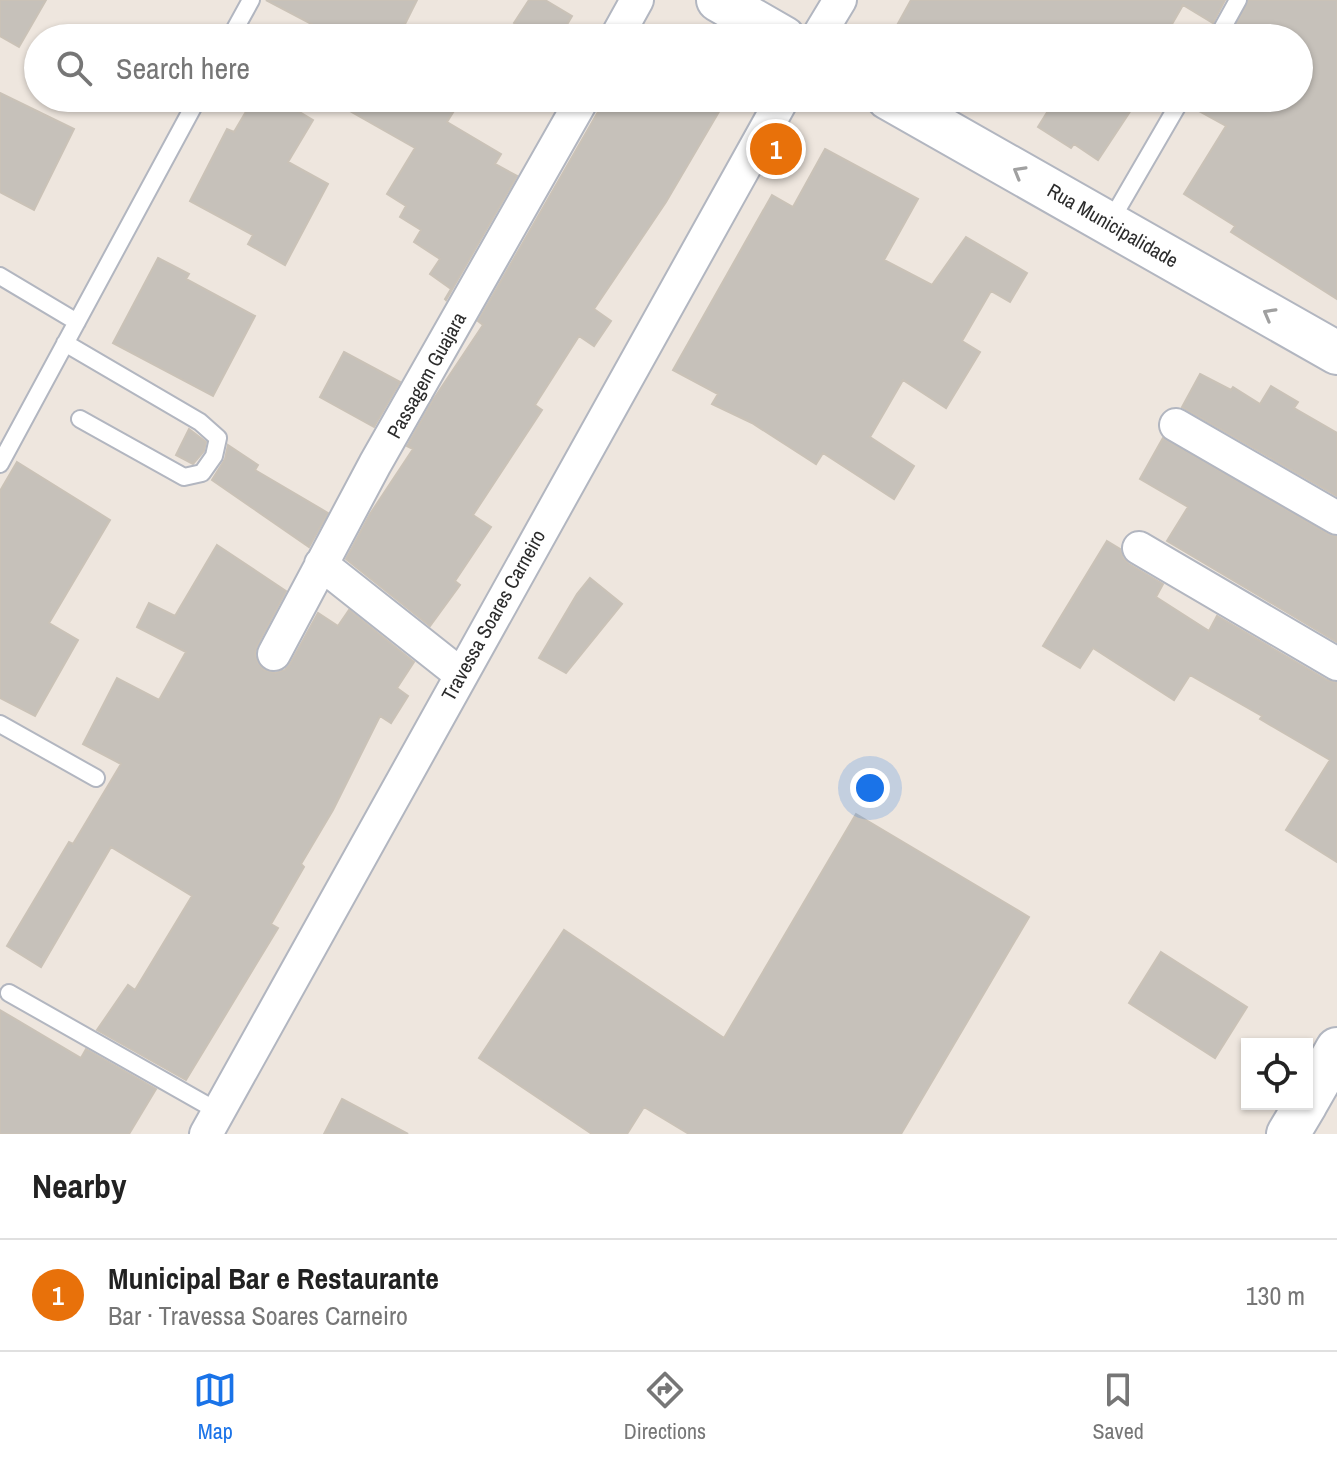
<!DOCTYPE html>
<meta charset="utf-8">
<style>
body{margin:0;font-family:"Archivo Narrow",sans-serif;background:#f2f2f2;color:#222}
.controls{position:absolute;right:24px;bottom:24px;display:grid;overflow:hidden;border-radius:0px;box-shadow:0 2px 6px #0004}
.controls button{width:72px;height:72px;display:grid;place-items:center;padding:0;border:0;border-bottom:2px solid #e0e0e0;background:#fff;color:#222;font:40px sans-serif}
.you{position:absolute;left:870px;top:788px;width:28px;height:28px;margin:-20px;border:6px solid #fff;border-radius:50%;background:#1a73e8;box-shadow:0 0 0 12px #1a73e833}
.badge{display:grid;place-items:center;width:52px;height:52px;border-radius:50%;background:#1a73e8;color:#fff;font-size:26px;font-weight:700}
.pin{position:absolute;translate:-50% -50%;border:4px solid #fff;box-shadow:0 2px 8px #0006}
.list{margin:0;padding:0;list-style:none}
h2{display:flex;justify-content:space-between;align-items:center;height:104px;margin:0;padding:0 32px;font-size:34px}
h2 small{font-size:26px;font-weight:400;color:#767676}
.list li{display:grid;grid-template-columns:52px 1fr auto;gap:24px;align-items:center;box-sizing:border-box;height:112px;padding:0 32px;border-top:2px solid #e0e0e0}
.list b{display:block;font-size:30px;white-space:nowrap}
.list p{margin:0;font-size:26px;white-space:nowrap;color:#767676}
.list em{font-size:26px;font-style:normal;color:#767676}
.icon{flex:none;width:44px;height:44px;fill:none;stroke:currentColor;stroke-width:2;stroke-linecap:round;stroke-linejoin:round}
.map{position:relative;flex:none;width:1337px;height:1134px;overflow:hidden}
.search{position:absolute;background:#fff;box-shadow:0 2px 6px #0004;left:24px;right:24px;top:24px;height:88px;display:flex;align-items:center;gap:20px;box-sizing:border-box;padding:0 28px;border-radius:44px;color:#767676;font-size:30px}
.sheet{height:216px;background:#fff}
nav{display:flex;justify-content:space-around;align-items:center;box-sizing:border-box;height:112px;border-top:2px solid #e0e0e0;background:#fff;font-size:22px;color:#767676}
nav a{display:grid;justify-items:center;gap:4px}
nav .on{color:#1a73e8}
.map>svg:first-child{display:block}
.building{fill:#c6c1ba;stroke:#cac2b7;stroke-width:2}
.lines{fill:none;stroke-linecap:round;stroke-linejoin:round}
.service-casing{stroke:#b2b6c0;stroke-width:20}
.minor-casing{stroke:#b2b6c0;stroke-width:36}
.tertiary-casing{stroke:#b2b6c0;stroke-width:46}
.service{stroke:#fff;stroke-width:16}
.minor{stroke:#fff;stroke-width:32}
.tertiary{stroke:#fff;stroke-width:42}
.oneway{stroke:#a0a0a0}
.labels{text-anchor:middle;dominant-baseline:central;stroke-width:8;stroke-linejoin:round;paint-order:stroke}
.street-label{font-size:20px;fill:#2c2c2c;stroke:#fff}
</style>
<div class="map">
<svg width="1337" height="1134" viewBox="0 0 1337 1134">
<rect width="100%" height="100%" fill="#eee6de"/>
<path class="building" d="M0,0H46L19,47L0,36Z
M266,0H417L398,38H338Z
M529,0H545L572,16L559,38H538L514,23Z
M911,0H1225L1213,23L1183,5L1164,38H890Z
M1249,0H1337V299L1231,232L1235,226L1184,194L1226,126L1190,106L1193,98H1299V38H1240L1232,33Z
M0,93L74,129L34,210L0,192Z
M254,98H276L313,120L288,162L328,184L285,265L248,244L253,235L190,201L227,129L234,132Z
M327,98H462L447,122L501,154L495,164L517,176L446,300L445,299L451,289L430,274L440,259L414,242L421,230L400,217L406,206L387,194L415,148Z
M606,98H727L666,202L594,309L611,321L594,346L579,336L535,405L542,410L473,515L491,527L455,581L460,585L430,626L346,559L370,514L413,449L407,446L433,400L483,325L478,321Z
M1056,98H1139L1098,160L1074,144L1071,148L1038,127Z
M825,149L918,199L884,260L932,285L966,237L1027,273L1010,302L991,291L962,341L980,352L946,408L903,380L870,437L914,466L894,499L823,453L816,464L752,423L712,404L718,394L673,370L772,195L793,207Z
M158,258L189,274L186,279L255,316L213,396L113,343Z
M344,352L400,382L374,427L320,397Z
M1200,374L1231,390L1233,387L1260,404L1271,386L1298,402L1294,408L1337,433V496L1182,407Z
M189,429L206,442L204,451L193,464L176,455Z
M1163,438L1328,534L1337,537V642L1167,541L1188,507L1140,479Z
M228,445L258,465L255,470L328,513L309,547L212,480L225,459Z
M17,462L110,520L49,623L78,640L35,716L0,698V491Z
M1107,541L1120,549L1123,558L1129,564L1163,584L1156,597L1209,631L1217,616L1327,680L1337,683V862L1286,830L1330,760L1260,719L1262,716L1190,675L1174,700L1093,648L1080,668L1043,646Z
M217,545L286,591L257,646L255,654L258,663L264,670L275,673L285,670L290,664L318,613L338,626L349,610L414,662L397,688L408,696L391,723L380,716L333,810L301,864L304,867L271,924L278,928L186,1080L97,1030L128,985L135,990L192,896L111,847L41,967L7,946L69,842L73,844L121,764L83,744L117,678L159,700L186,652L137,627L149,603L175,616Z
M590,578L622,604L566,673L539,658L577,594Z
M856,814L1029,917L901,1134H689L644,1107L627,1134H592L479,1058L564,930L724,1038Z
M1161,952L1247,1007L1215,1058L1129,1003Z
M0,1010L81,1058L86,1049L156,1089L129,1134H0Z
M342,1099L408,1134H324Z"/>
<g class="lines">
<g class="service-casing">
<path id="service" d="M230,38L251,0
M1217,38L1238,0
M1110,222L1182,98
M0,276L77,322
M65,343L200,422L218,438L214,456L202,473L184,477L80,419
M0,464L198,98
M0,724L96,778
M9,993L219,1112"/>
</g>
<g class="minor-casing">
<path id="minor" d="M616,38L637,0
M817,38L840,0
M1176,425L1337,518
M1139,548L1337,664
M321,564L460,674
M274,654L375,464L583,98
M206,1134L783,98"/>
</g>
<g class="tertiary-casing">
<path id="tertiary" d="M718,0L784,38
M888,98L1337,353
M1307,1102L1337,1049
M1288,1134L1306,1104"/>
</g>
<use href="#service" class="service"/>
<use href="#minor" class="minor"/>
<use href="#tertiary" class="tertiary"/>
</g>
<defs><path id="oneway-chevron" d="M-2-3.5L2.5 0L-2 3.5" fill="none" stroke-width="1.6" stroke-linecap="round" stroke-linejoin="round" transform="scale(2)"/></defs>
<g class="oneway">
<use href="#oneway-chevron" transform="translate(1019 172) rotate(-150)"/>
<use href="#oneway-chevron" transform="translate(1269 314) rotate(-151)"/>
</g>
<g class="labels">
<g class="street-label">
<text transform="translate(1113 225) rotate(30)">Rua Municipalidade</text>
<text transform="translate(426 375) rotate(-61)">Passagem Guajara</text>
<text transform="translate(493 615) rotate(-61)">Travessa Soares Carneiro</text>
</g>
</g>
</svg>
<div class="controls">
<button><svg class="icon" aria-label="locate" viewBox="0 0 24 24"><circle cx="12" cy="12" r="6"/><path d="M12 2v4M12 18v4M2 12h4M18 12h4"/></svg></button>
</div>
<div class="you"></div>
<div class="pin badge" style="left:776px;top:149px;background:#e8710a">1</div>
<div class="search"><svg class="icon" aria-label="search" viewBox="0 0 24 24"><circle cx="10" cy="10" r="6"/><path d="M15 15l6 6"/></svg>Search here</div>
</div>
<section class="sheet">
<h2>Nearby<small></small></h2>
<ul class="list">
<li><span class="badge" style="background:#e8710a">1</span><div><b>Municipal Bar e Restaurante</b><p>Bar · Travessa Soares Carneiro</p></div><em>130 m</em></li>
</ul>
</section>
<nav>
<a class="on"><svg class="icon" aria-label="map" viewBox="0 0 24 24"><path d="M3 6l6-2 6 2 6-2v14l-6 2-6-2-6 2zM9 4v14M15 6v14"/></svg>Map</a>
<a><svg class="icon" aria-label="directions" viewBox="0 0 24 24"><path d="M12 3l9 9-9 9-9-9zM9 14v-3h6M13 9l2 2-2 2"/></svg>Directions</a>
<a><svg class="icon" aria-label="saved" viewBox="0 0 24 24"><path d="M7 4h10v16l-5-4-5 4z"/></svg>Saved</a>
</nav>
